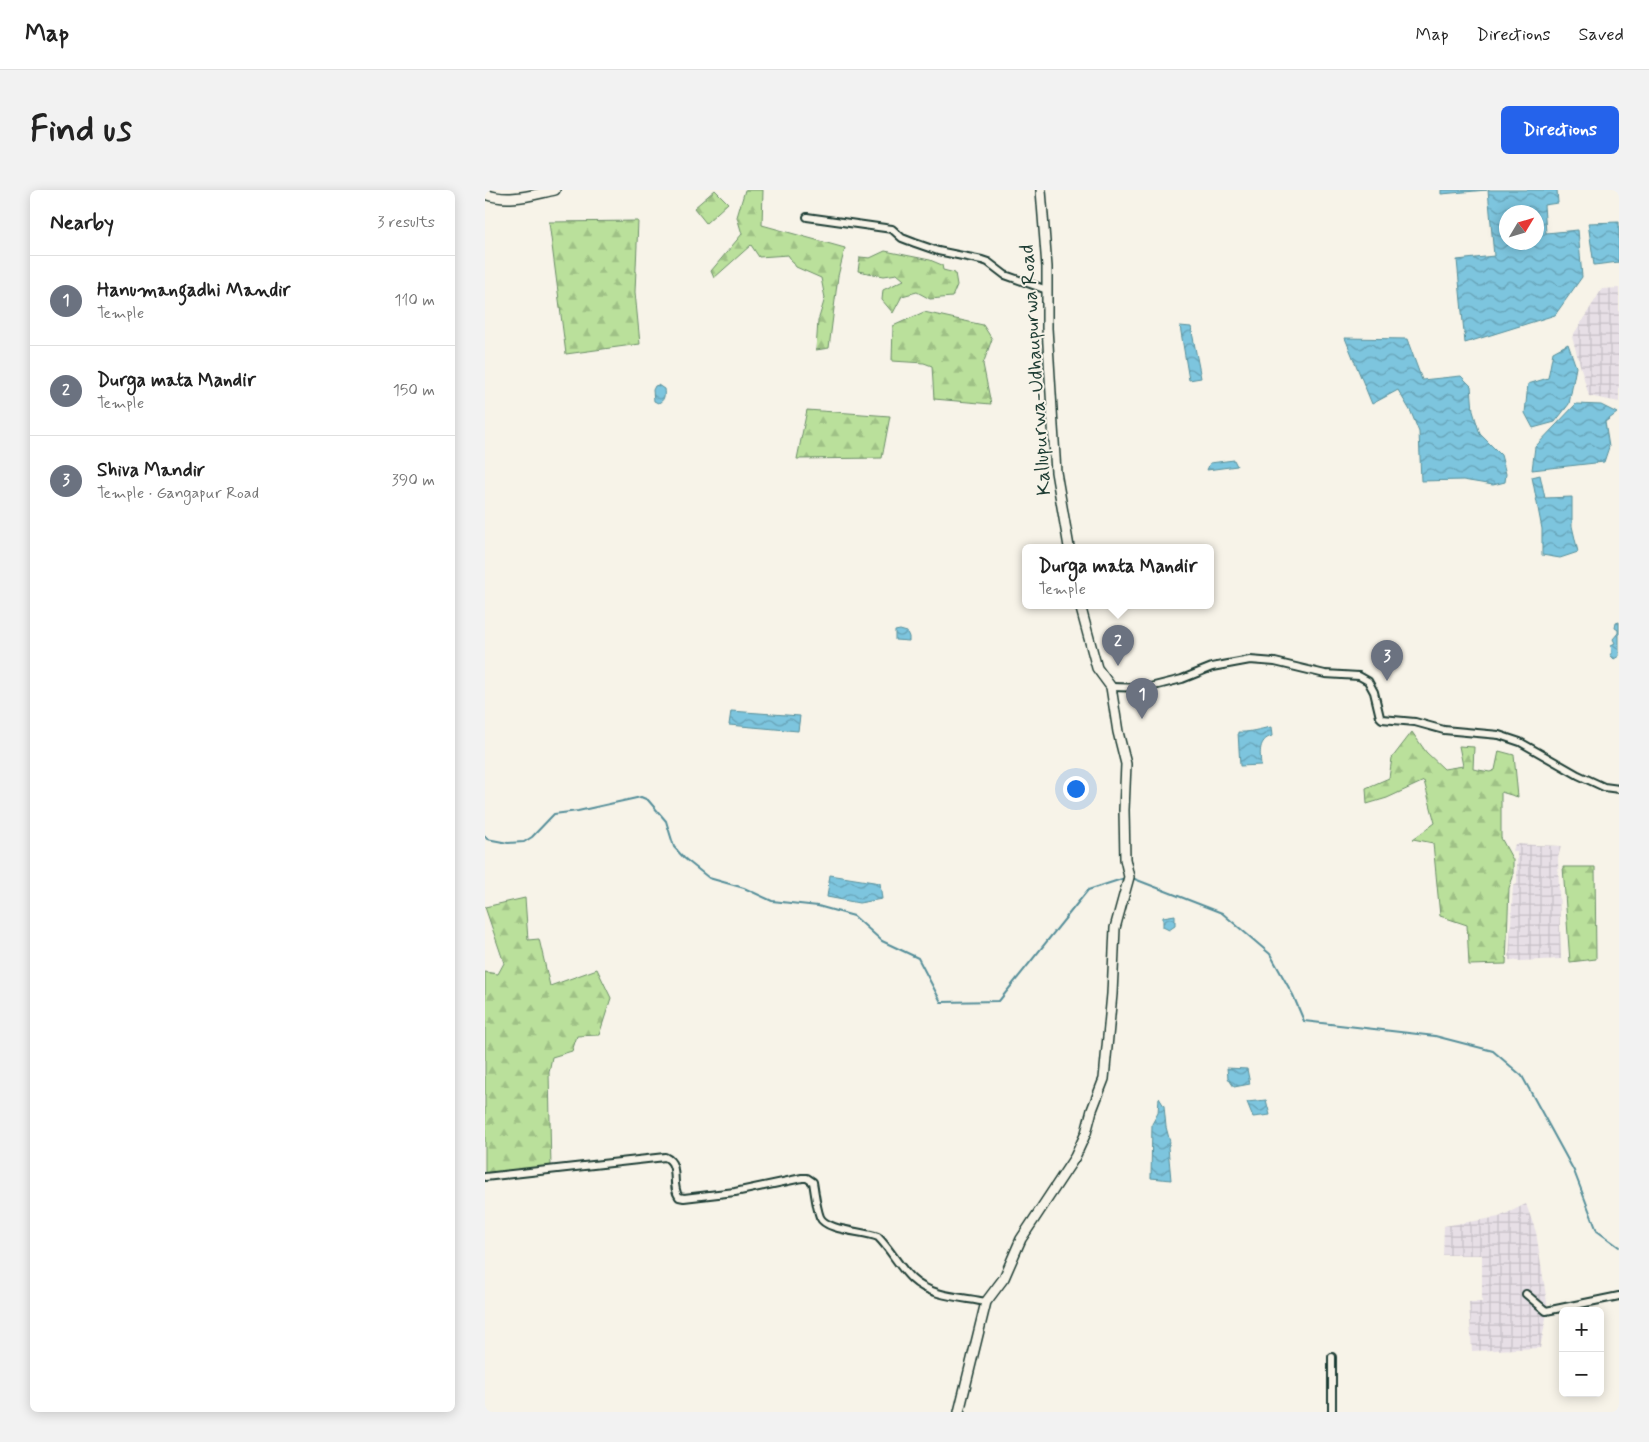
<!DOCTYPE html>
<meta charset="utf-8">
<style>
body{margin:0;font-family:Mynerve,sans-serif;background:#f2f2f2;color:#222}
.controls{position:absolute;right:15px;bottom:15px;display:grid;overflow:hidden;border-radius:8px;box-shadow:0 2px 12px #0003}
.controls button{width:45px;height:45px;display:grid;place-items:center;padding:0;border:0;border-bottom:1px solid #e0e0e0;background:#fff;color:#222;font:25px sans-serif}
.compass{position:absolute;left:1014px;top:15px;width:45px;height:45px;border-radius:50%;background:#fff;box-shadow:0 2px 12px #0003;rotate:52deg}
.you{position:absolute;left:590px;top:598px;width:18px;height:18px;margin:-12px;border:4px solid #fff;border-radius:50%;background:#1a73e8;box-shadow:0 0 0 8px #1a73e833}
.badge{display:grid;place-items:center;width:32px;height:32px;border-radius:50%;background:#2563eb;color:#fff;font-size:16px;font-weight:700}
.pin{position:absolute;translate:-50% -41px;filter:drop-shadow(0 1px 2px #0008)}
.pin::after{content:'';position:absolute;top:26px;width:18px;height:15px;background:inherit;clip-path:polygon(0 0,100% 0,50% 100%)}
.popup{position:absolute;left:537px;top:354px;width:192px;height:65px;box-sizing:border-box;display:grid;place-content:center;border-radius:8px;background:#fff;filter:drop-shadow(0 1px 4px #0005);font-size:16px;white-space:nowrap;color:#767676}
.popup b{font-size:19px;color:#222}
.popup::after{content:'';position:absolute;left:50%;top:100%;margin-left:-10px;border:10px solid transparent;border-top-color:#fff}
.list{margin:0;padding:0;list-style:none}
h2{display:flex;justify-content:space-between;align-items:center;height:65px;margin:0;padding:0 20px;font-size:21px}
h2 small{font-size:16px;font-weight:400;color:#767676}
.list li{display:grid;grid-template-columns:32px 1fr auto;gap:15px;align-items:center;box-sizing:border-box;height:90px;padding:0 20px;border-top:1px solid #e0e0e0}
.list b{display:block;font-size:19px;white-space:nowrap}
.list p{margin:0;font-size:16px;white-space:nowrap;color:#767676}
.list em{font-size:16px;font-style:normal;color:#767676}
.map{position:relative;flex:none;width:1134px;height:1222px;overflow:hidden;border-radius:8px}
header{display:flex;align-items:center;gap:30px;box-sizing:border-box;height:70px;padding:0 25px;background:#fff;border-bottom:1px solid #e0e0e0}
header strong{font-size:24px}
nav{display:flex;gap:28px;margin-inline-start:auto;font-size:18px}
.intro{display:flex;align-items:center;justify-content:space-between;box-sizing:border-box;height:120px;padding:0 30px}
h1{margin:0;font-size:35px}
.button{padding:12px 22px;border-radius:8px;background:#2563eb;color:#fff;font-size:18px;font-weight:700}
main{display:flex;gap:30px;padding:0 30px}
aside{flex:1;background:#fff;border-radius:8px;box-shadow:0 2px 12px #0003}
.map>svg:first-child{display:block}
.industrial{fill:url(#industrial-grid)}
.forest{fill:url(#forest-firs);stroke:#6c8e68}
.water{fill:url(#water-waves);stroke:#578f9a;fill-rule:evenodd}
.lines{fill:none;stroke-linecap:round;stroke-linejoin:round}
.stream{stroke:#578f9a;stroke-width:2}
.street-casing{stroke:#1f3d34;stroke-width:10}
.secondary-casing{stroke:#1f3d34;stroke-width:12}
.street{stroke:#f7f3e8;stroke-width:6}
.secondary{stroke:#f7f3e8;stroke-width:9}
.labels{text-anchor:middle;dominant-baseline:central;stroke-width:4;stroke-linejoin:round;paint-order:stroke}
.street-label{font-size:20px;fill:#1f3d34;stroke:#f7f3e8}
</style>
<header>
<strong>Map</strong>
<nav><a>Map</a><a>Directions</a><a>Saved</a></nav>
</header>
<div class="intro"><h1>Find us</h1><a class="button">Directions</a></div>
<main>
<aside>
<h2>Nearby<small>3 results</small></h2>
<ul class="list">
<li><span class="badge" style="background:#6b7280">1</span><div><b>Hanumangadhi Mandir</b><p>Temple</p></div><em>110 m</em></li>
<li><span class="badge" style="background:#6b7280">2</span><div><b>Durga mata Mandir</b><p>Temple</p></div><em>150 m</em></li>
<li><span class="badge" style="background:#6b7280">3</span><div><b>Shiva Mandir</b><p>Temple · Gangapur Road</p></div><em>390 m</em></li>
</ul>
</aside>
<div class="map">
<svg width="1134" height="1222" viewBox="0 0 1134 1222">
<defs>
<pattern id="industrial-grid" width="8" height="8" patternUnits="userSpaceOnUse" patternTransform="scale(1.25)"><rect width="8" height="8" fill="#e7dfe6"/><path d="M0 4h8M4 0v8" fill="none" stroke="#c6c0c6"/></pattern>
<pattern id="forest-firs" width="22" height="20" patternUnits="userSpaceOnUse" patternTransform="scale(1.25)"><rect width="22" height="20" fill="#bae09b"/><path d="M5 1l3.5 6h-7zM16 11l3.5 6h-7z" fill="#9fc186"/></pattern>
<pattern id="water-waves" width="16" height="10" patternUnits="userSpaceOnUse" patternTransform="scale(1.25)"><rect width="16" height="10" fill="#7dc5de"/><path d="M0 5q4-4 8 0t8 0" fill="none" stroke="#66a1b5"/></pattern>
</defs>
<rect width="100%" height="100%" fill="#f7f3e8"/>
<filter id="ink" filterUnits="userSpaceOnUse"><feTurbulence type="fractalNoise" baseFrequency=".02" numOctaves="2"/><feDisplacementMap in="SourceGraphic" scale="10" xChannelSelector="R" yChannelSelector="G"/><feConvolveMatrix kernelMatrix="1 2 1 2 8 2 1 2 1" color-interpolation-filters="sRGB"/></filter>
<g filter="url(#ink)">
<path class="industrial" d="M1134,98V212L1104,206L1087,147L1117,99Z
M1030,654L1076,656L1073,668L1076,769L1036,771L1024,770L1028,696L1032,694V661H1028Z
M1041,1014L1051,1042L1063,1119L1055,1158L987,1161L984,1112H997V1065H958L959,1036L1014,1027Z"/>
<path class="forest" d="M230,0L243,13L221,33L209,18Z
M260,0H278L277,35L360,58L353,86L344,158L331,160L333,131L340,108L336,88L311,77L303,65L274,67L266,55L229,88L226,81L257,44L252,27Z
M153,31L150,102L155,154L81,164L64,32Z
M400,61L445,70L457,75L458,80L470,83L472,95L467,107L445,109L432,102L417,106L408,123L397,110L398,100L419,90L412,84L399,86L373,81L375,67L385,68Z
M439,122L498,135L507,149L498,174L506,214L449,209L447,176L439,173L407,171L408,136Z
M322,220L405,226L397,268L312,269Z
M927,542L941,562L959,579L978,576L974,556L989,557L988,579L1005,582L1010,580L1014,561L1029,565L1033,607L1016,602V648L1028,670V687L1024,698L1021,774L984,775L982,735L955,726L948,653L928,649L950,633L939,591L902,608L882,614L881,598L904,588L907,568Z
M1078,677H1110L1111,769L1085,772Z
M40,708L43,750L54,749L65,796L112,779L126,808L114,845L92,846L87,861L67,867L64,882L66,978L0,984V782L13,784L19,773L0,717Z"/>
<path class="water" d="M956,0H1002L956,4Z
M1003,0H1072L1073,13L1059,15L1061,43L1093,40L1097,87L1070,125L980,153L972,70L1009,66ZM1022,22H1052V52H1022Z
M1134,32V72L1109,75L1103,33Z
M695,136L706,137L716,188L704,190Z
M860,148L922,149L937,190L976,186L986,196L988,221L995,244L1016,265L1021,284L1020,292L1008,295L978,290L936,291L934,242L926,222L913,200L887,214Z
M1083,154L1091,177L1084,214L1070,232L1048,238L1040,223L1043,194L1063,188L1068,162Z
M173,195L179,199C180,206 179,211 173,213L169,211L168,200L170,196Z
M1091,214L1116,215L1132,223L1120,232L1124,257L1119,272L1047,280L1050,257Z
M749,270L752,276L722,280L725,273Z
M1055,285L1060,308L1087,307V336L1093,362L1075,368L1057,365V339L1047,287Z
M1134,432V466L1129,469L1125,465L1127,462L1126,455L1130,453L1128,449L1133,443V440L1130,438L1131,433Z
M415,440L422,442L424,447V451L410,450V441Z
M246,521L315,526L313,541L244,535Z
M786,537L787,546C773,550 775,563 776,575L755,576L753,542C763,543 775,539 786,537Z
M345,685L395,693L397,709L374,713L342,707Z
M690,725V736L684,740L678,737V727Z
M742,878L762,879L765,894L749,897L743,888Z
M674,908L679,916L681,937L685,952L683,957L686,990L666,988L667,934L673,923Z
M781,910L785,925L768,927L762,912Z"/>
<g class="lines">
<path class="stream" d="M0,646L2,649L23,653L39,652L47,647L69,624L93,621L156,607L163,610L181,631L189,657L199,668L224,688L259,698L287,711L333,716L369,726L397,751L433,768L456,812L514,811L603,700L640,688
M647,688L737,723L785,764L808,805L819,831L950,846L1008,861L1037,886L1089,981L1112,1041L1134,1057"/>
<g class="street-casing">
<path id="street" d="M322,27L407,39L417,48L430,53L453,61L497,70L503,72L520,85L562,100
M626,497L661,498L697,489L727,477L765,470L790,472L840,484L874,486L883,491L889,502L895,527L897,529L930,532L959,540L1014,545L1035,552L1093,585L1119,597L1134,599
M0,987L180,967C196,974 185,995 194,1007L199,1008L250,1002L317,988H322L328,992C330,1003 331,1016 335,1027C341,1041 379,1041 393,1047C406,1060 414,1077 427,1089C446,1107 477,1107 501,1112
M1041,1104L1061,1121L1134,1106
M847,1167V1222"/>
</g>
<g class="secondary-casing">
<path id="secondary" d="M556,0L562,77V138L568,236L571,282L584,357
M0,4C23,13 46,5 70,0
M474,1222L501,1112L519,1088L536,1049L590,967L601,943L607,920L619,889L627,804L630,738L644,687L640,669L639,620L641,574L633,542L626,497L612,478L595,415"/>
</g>
<use href="#street" class="street"/>
<use href="#secondary" class="secondary"/>
</g>
</g>
<g class="labels">
<g class="street-label">
<text transform="translate(551 180) rotate(-94)">Kallupurwa-Udhaupurwa Road</text>
</g>
</g>
</svg>
<div class="controls">
<button>+</button>
<button>−</button>
</div>
<svg class="compass" viewBox="-18 -18 36 36"><path d="M0-13l5 13h-10z" fill="#e53935"/><path d="M0 13l5-13h-10z" fill="#767676"/></svg>
<div class="you"></div>
<div class="pin badge" style="left:657px;top:529px;background:#6b7280">1</div>
<div class="pin badge" style="left:633px;top:476px;background:#6b7280">2</div>
<div class="popup"><b>Durga mata Mandir</b>Temple</div>
<div class="pin badge" style="left:902px;top:491px;background:#6b7280">3</div>
</div>
</main>
